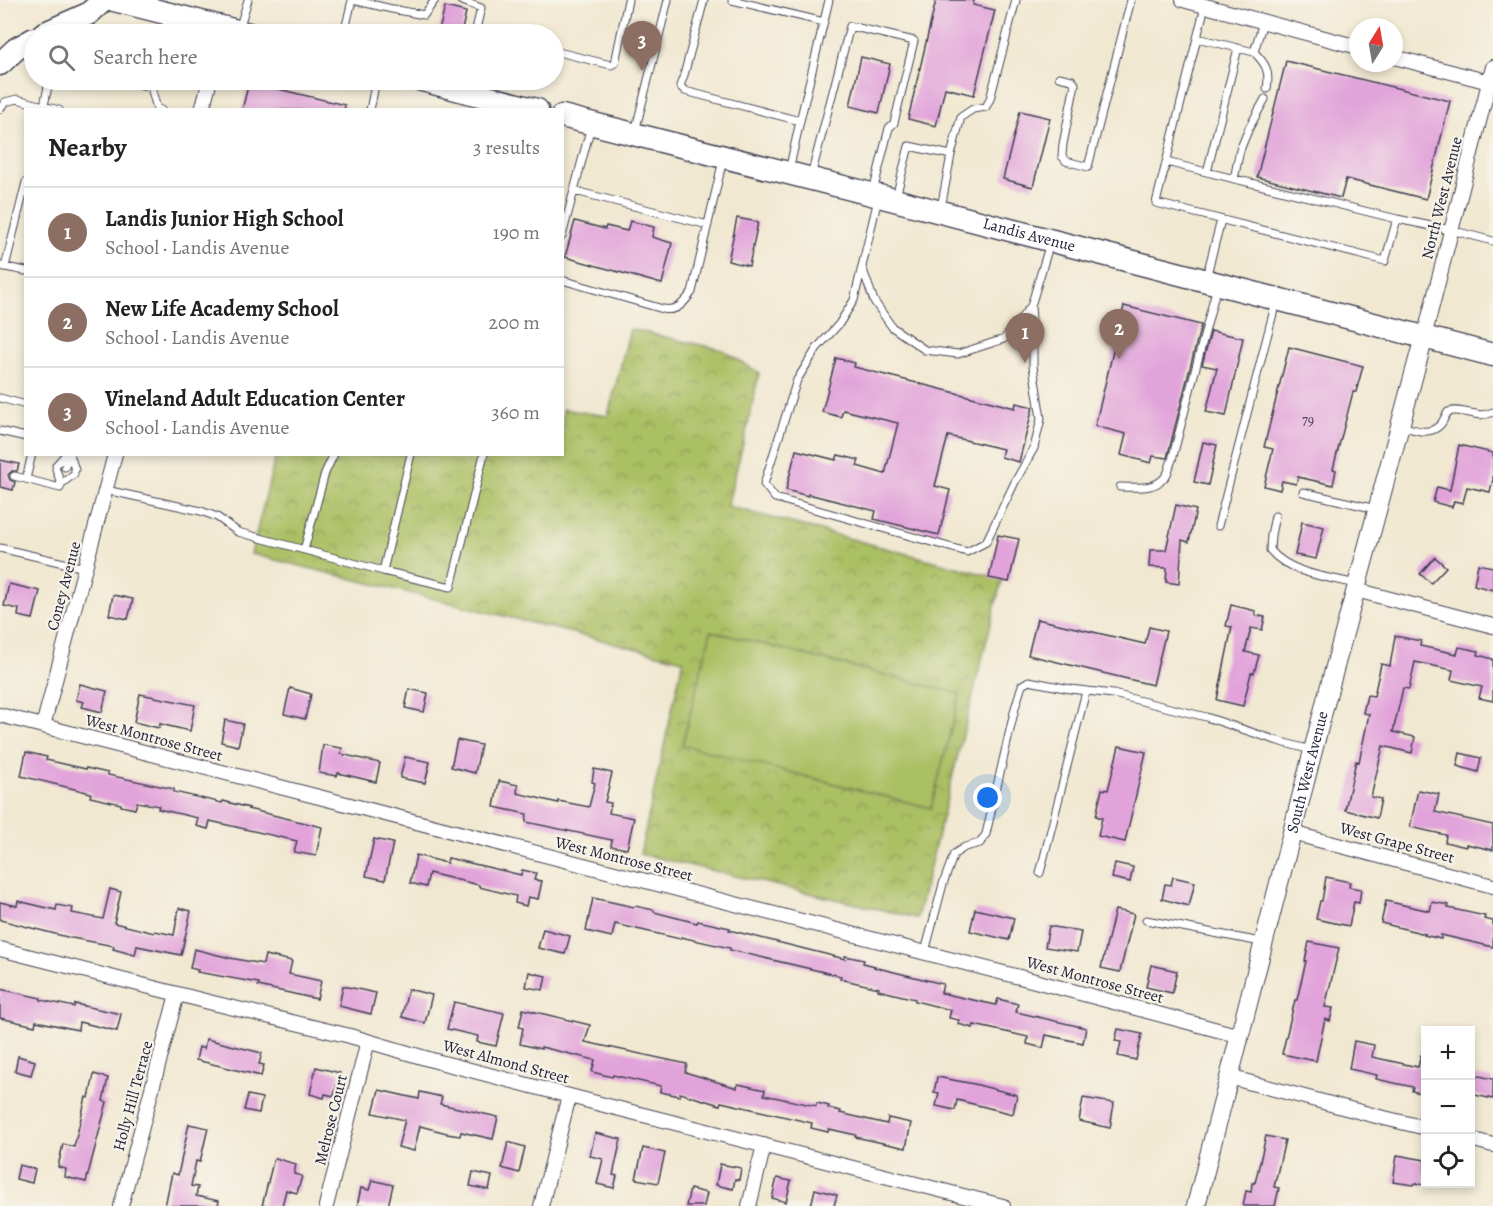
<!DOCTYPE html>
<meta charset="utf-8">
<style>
body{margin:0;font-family:Alegreya,serif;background:#f2f2f2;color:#222}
.controls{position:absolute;right:18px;bottom:18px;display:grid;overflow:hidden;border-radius:0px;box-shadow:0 3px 9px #0003}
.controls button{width:54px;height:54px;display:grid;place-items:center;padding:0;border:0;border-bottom:2px solid #e0e0e0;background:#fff;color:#222;font:30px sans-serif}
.compass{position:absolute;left:1349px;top:18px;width:54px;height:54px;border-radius:50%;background:#fff;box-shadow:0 3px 9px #0003;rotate:11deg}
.you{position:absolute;left:988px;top:798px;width:21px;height:21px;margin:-15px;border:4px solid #fff;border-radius:50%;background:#1a73e8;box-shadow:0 0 0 9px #1a73e833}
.badge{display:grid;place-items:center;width:39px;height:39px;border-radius:50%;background:#1f6fb2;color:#fff;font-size:20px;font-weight:700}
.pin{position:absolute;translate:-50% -50px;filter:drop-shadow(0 2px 3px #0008)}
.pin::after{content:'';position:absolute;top:32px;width:21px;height:18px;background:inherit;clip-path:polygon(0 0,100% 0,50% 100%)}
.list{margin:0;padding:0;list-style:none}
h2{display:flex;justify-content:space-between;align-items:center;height:78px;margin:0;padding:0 24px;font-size:26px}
h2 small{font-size:20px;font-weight:400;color:#767676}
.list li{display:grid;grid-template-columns:39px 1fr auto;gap:18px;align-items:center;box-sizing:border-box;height:90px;padding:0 24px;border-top:2px solid #e0e0e0}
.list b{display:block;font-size:22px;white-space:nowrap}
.list p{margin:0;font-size:20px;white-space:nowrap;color:#767676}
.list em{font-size:20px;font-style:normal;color:#767676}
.icon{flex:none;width:33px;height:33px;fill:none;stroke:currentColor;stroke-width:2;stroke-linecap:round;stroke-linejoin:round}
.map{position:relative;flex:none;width:1493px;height:1206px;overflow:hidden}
.search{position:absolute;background:#fff;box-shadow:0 3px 9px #0003;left:24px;top:24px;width:540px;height:66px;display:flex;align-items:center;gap:15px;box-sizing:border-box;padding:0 21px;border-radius:33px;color:#767676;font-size:22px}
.panel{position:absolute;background:#fff;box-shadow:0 3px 9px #0003;left:24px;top:108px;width:540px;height:348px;border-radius:0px}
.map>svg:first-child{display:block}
.park{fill:url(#park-crowns);stroke:#66704f;stroke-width:1.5}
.pitch{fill:#abbf63;stroke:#66704f;stroke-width:1.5}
.building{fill:#e1a3da}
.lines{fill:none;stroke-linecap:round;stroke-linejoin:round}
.service-casing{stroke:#414052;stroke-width:9}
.minor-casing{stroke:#414052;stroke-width:16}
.tertiary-casing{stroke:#414052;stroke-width:20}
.primary-casing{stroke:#414052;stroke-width:25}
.service{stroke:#fff;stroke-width:7}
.minor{stroke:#fff;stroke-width:14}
.tertiary{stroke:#fff;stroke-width:18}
.primary{stroke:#fff;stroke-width:22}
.labels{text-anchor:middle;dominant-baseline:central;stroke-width:4.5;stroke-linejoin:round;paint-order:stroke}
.number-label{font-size:14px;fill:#524263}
.street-label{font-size:16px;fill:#22223b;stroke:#f7f3e8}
</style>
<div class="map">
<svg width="1493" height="1206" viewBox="0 0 1493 1206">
<defs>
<pattern id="park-crowns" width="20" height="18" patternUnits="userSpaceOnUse" patternTransform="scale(1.5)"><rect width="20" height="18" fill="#abbf63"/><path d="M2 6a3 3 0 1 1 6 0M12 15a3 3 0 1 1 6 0" fill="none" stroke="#8b9b53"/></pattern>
</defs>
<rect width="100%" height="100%" fill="#f7f3e8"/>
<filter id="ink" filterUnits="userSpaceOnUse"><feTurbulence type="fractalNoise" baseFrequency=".0167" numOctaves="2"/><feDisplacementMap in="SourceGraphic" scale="12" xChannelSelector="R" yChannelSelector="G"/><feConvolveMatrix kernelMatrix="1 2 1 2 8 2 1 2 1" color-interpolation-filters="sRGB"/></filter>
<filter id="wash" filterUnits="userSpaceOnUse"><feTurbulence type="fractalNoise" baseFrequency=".008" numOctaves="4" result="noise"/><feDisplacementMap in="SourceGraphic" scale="24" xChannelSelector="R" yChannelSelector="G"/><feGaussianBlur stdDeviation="1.35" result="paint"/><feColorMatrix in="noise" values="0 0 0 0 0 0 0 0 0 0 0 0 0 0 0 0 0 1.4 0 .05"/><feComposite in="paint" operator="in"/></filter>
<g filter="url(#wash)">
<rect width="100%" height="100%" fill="#f1e8d1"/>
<path class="park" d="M630,329L723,350L759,373L749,420L727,506L1002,579L917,918L640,854L683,660L251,554L276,455L562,454L563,409L608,416Z"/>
<path class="pitch" d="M711,631L960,694L931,808L682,745Z"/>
<g id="blocks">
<path class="building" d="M936,0H974L973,5L995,10L974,95L945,88L936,126L908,119Z
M445,7L466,12L461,34H438Z
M861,57L890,64L879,113L850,106Z
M1286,61L1450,101L1426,199L1346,179L1341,198L1257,177Z
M249,82L345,105L344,110H242Z
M1020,111L1050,118L1033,187L1003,179Z
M737,218L758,222L749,266L728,261Z
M575,221L605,229L606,226L627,231L630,221L654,227L652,237L672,243L662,284L565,257Z
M1124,306L1201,325L1167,458L1153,456L1151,463L1121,455L1126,434L1095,426Z
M1211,331L1243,338L1226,416L1206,412L1217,368L1202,365Z
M1289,347L1363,366L1356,392H1353L1333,469L1336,470L1333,485L1298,477L1296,484L1282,481L1280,490L1264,486L1273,449L1264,447Z
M836,358L855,363L854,367L1015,408L1016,403L1033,407L1019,462L1001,457L1003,449L948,436L935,486L950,490L939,535L874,519L876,511L808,494V496L786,490L796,450L836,460L838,455L859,460L857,466L885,474L898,423L843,410L841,417L822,412Z
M1203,442L1217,445L1208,485L1194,482Z
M1459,445L1493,453V479L1490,492L1467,487L1463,503L1454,501L1452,507L1433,502L1437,487L1450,490Z
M0,460L19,464L17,471H12L8,475L10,480L15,482L13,490L0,487Z
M1176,505L1196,510L1189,542L1182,540L1179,584L1166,582L1167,568L1149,567L1150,550H1166Z
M1302,522L1324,527L1316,559L1295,555Z
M998,535L1019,539L1009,582L989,578Z
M1435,557L1446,567L1431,583L1420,574Z
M1478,564L1493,567V590L1474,585Z
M9,584L40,591L33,619L18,616L19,609L4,606Z
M113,595L133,599L128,619L109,615Z
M1231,605L1256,611L1255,615L1265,617L1262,630L1251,628L1245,652L1259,655L1254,673H1251L1243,706L1217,700L1232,627L1226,626Z
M1037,619L1145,644L1149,627L1166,631L1153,685L1028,655Z
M1395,636L1421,641L1420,646L1457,654L1459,647L1479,651L1478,655L1493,659V701L1479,698L1482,687L1451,680L1453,670L1415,662L1409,689L1403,688L1393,732L1415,737L1412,753L1383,746L1371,797L1381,799L1377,818L1345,810L1356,761L1359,762L1369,714L1363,713L1367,695L1374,696L1381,664L1390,666Z
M80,684L107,691L102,712L82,707L84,702L76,700Z
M290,688L311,694L305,719L284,714Z
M409,689L428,693L424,712L405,708Z
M140,694L195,705L190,731L160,724L159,728L134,722Z
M225,720L243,724L238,746L221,742Z
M457,740L481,745L475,773L451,767Z
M323,745L342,748L341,754L380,763L376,782L338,773L337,776L319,773Z
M1119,746L1146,752L1125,842L1098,836L1102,818L1096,816L1102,789L1108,790Z
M26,752L47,757L46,760L86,769V768L108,773V775L174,789V792L222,803L223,801L249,808L248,809L322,827L316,856L294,852L297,841L210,821L208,829L196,826L198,818L158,809L159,806L137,802L135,809L121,806V804L90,797L91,793L21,776Z
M1460,753L1481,758L1478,772L1457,766Z
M405,757L430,762L425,783L400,778Z
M594,769L612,773L605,802L611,803L609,813L634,818L627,849L611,846L612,840L526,822L527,814L494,807L499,781L518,785L517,793L558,803V801L589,807L595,783L592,782Z
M1418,790L1439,794L1435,812L1493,825V850L1466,844V847L1445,842L1446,835L1410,827Z
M374,839L393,843L385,880L366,876Z
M416,855L447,863L448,858L521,875L522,870L536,873L534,880L542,881L538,899L528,897L526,906L515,903L516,896L479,887V885L429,873L426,887L410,883Z
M1115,863L1133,867L1130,882L1112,878Z
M1173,877L1195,882L1189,906L1162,899L1165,884L1171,885Z
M1326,877L1350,882L1349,887L1361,889L1359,903L1354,902L1349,926L1316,919L1320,901H1322Z
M110,889L121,892L114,923L154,933L155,931L174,935L179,908L191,911L181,955L137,946L135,955L113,949L114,946L67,937L0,920V902L17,906L18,901L56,910L57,905L73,908L72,913L103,919Z
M593,898L634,907L635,906L654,910V912L697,923L698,921L730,928L729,930L845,959V956L864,960L863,963L875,966L874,967L943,984L941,993L996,1005L998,999L1018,1004L1016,1012L1086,1028L1083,1043L1046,1035L1043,1048L1027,1044L1028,1037L974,1025L973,1028L958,1024L959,1020L949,1018L951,1010L915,1001V999L878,990L879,988L840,979L841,976L730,950V948L681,937L680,939L615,924L612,937L586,931Z
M1386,901L1430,911L1432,902L1449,905L1448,908L1485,916L1484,919L1493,921V947L1441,935V939L1424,935L1425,934L1381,923Z
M975,909L1014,918L1009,940L970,931Z
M1115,910L1134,914L1120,972L1101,968Z
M1049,926L1081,932L1077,952L1045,947Z
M543,929L570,936L565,954L538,948Z
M1309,942L1339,948L1325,1007L1333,1008L1330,1021L1325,1019L1316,1061L1282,1054L1295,1000H1297L1306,961H1305Z
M194,949L230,958L263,964L265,955L292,961L289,974L321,981L317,999L258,986L259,983L197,972L198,970L190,968Z
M1151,965L1177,971L1172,993L1146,987Z
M529,972L546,976L543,990L526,987Z
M343,986L376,993L371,1014L339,1006Z
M0,989L41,998V1000L74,1007L75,1004L121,1014L117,1031L79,1022L78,1030L36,1021L35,1026L0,1018Z
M408,989L432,995L425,1023L402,1017Z
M454,1002L504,1013L496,1046L477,1042L478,1036L447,1029Z
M523,1009L590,1025L585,1042L687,1064L685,1072L737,1088L738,1084L765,1090L764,1095L816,1106L817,1103L829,1106L828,1108L841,1111L840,1113L887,1124L888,1118L911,1123L906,1148L855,1137L856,1135L829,1129L828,1132L811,1128L812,1123L721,1102L720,1105L680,1093V1096L660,1092L661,1086L613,1075L612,1077L592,1072L595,1060L541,1047V1049L520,1044L523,1028L519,1027Z
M1118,1029L1142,1034L1136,1060L1118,1056L1121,1042L1115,1041Z
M206,1039L262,1053L259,1064L264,1065L261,1076L196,1060L199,1047L204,1049Z
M1354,1041L1374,1045L1372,1057L1418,1067L1421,1055L1425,1056V1094L1412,1091L1413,1087L1376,1079L1377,1075L1349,1069Z
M18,1056L35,1061L31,1075L15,1071Z
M316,1067L340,1073L334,1096L325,1094L324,1098L310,1094Z
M94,1074L108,1078L103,1101L107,1102L86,1182L65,1177L66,1169L58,1167L63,1144L74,1147L86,1097L89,1098Z
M1470,1074L1493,1079V1099L1470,1094Z
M937,1077L974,1084L1017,1095L1013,1114L957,1100L955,1110L936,1106L939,1093L934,1092Z
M379,1090L419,1099L420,1092L442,1097L440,1104L498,1117L493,1139L461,1132L460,1136L447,1134V1133L420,1126L414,1151L398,1147L405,1120L373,1113Z
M248,1095L262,1098L259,1113L244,1110Z
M1083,1098L1114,1103L1110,1128L1079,1121Z
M189,1124L208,1128L200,1162L196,1161L191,1186L198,1187L196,1196L219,1201L218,1206H165L172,1173L178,1175Z
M595,1133L621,1139L613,1175L617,1176L614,1188L597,1184L603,1159L590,1156Z
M1266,1136L1285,1140L1274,1187L1279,1188L1275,1206H1243L1246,1191L1251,1192L1252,1183H1255Z
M508,1142L525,1147L519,1173L502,1168Z
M643,1148L665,1153L658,1183L636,1179Z
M1397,1155L1425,1160V1185L1415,1183L1414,1185L1393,1182Z
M274,1158L296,1164L294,1174L302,1176L297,1193L286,1190L282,1206H262Z
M720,1164L741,1168L739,1180L735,1179L733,1189L716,1185Z
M19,1165L35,1169L32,1183L16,1179Z
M473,1172L492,1176L489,1190L470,1186Z
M777,1178L791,1181L786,1202L772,1198Z
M372,1180L393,1185L388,1206H357L361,1188L369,1190Z
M690,1189L707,1193L704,1206H686Z
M815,1189L837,1195L834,1206H811Z"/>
</g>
</g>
<g filter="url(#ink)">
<use href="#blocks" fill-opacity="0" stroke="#414052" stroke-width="1.5"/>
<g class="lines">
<g class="service-casing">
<path id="service" d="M353,0L392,9L424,15L435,0
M460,0L481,8L476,29L488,34
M704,0L684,75L680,86L685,91L800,121L829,0
M732,0L824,22
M1205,6L1156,203L1385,261L1397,219L1451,230L1493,241
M239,29L248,0
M164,34L168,17
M344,34L352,0
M1197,38L1254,52L1263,22
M554,51L611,65L615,63L628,0
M1254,52C1266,64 1270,71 1267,89
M1059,77L1072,80L1075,84L1063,144L1062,156L1066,161L1088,167L1131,0
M121,80L151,87L157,109L161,110
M0,109L5,102L17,99L59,110
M43,110L49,82L51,80
M370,110L376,80
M635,132L668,0
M1166,162L1397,219
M789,171L800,121
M1207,172L1238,48
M811,176L850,26L914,41L894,123L889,128L873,192
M1234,179L1240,150L1249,128L1265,99
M575,191L708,225
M896,197L909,146L951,155L961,117L973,109L986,107L990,99L1016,0
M878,199L854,300L839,324L817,348L797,380L764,484L775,498L967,552L986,542L1015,482L1034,448L1041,419L1033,366V332L1031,306L1050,243
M941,208L951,155
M562,236L591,126
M0,266L26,271
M5,267L26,182
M862,267L874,301L892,327L925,350L958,354L1004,339L1031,306
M1206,278L1221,220
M562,280L663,309C677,312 684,303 692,292L723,160
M0,398L26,405
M1402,426C1415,430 1429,436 1440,425C1443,422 1445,416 1448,412C1464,407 1477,420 1493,412
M0,431L26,437
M70,454L75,470
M56,465L66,454
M65,467L68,454
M56,469L61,484
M14,476L60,488L61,484L74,474
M26,479L32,454
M1120,487C1136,487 1157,491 1167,474C1169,470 1170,464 1172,460L1217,286
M106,490L201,511L217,517L238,532L249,535L383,571L451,587L484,454
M1303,492L1376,509
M1275,516L1271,535L1270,550C1290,574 1328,577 1357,584
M1218,526L1276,302
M0,548L85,568
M304,550L325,473L334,454
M383,571L411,454
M1040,873L1086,691
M1146,920L1261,942
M925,952L943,884L954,854L965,847L980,843L986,834L1015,708L1022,685L1029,681L1070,689L1113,694L1206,717L1278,741L1311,750"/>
</g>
<g class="minor-casing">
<path id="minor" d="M1183,0L1358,47
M1394,57L1493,83
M202,110L210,80
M1424,337L1493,67
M1356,590L1493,626
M0,715L1035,981L1240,1036
M43,726L115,454
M1292,833L1493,886
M0,949L213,1003L350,1036L432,1060L608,1106L1003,1206
M1229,1077L1376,1116L1426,1128
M1470,1139L1493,1145
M121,1206L177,994
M326,1206L368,1041
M541,1206L569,1096
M749,1206L764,1145"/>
</g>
<g class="tertiary-casing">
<g id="tertiary">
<path id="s1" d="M1196,1206L1326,700L1424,337"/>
</g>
</g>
<g class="primary-casing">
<g id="primary">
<path d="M114,0L249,34"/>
<path d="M43,34L88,14L104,0"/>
<path d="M0,64L16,49L34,39"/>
<path d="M422,80L537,110"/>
<path id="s2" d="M562,116L879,196L1493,355"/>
</g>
</g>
<use href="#service" class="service"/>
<use href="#minor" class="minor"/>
<use href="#tertiary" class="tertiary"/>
<use href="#primary" class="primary"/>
</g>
</g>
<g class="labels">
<g class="number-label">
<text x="1308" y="420">79</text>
</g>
<g class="street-label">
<text transform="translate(1442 198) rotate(-76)">North West Avenue</text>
<text stroke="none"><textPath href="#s2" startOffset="482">Landis Avenue</textPath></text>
<text transform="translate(64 586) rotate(-75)">Coney Avenue</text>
<text transform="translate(154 738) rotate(15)">West Montrose Street</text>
<text stroke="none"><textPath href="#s1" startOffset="448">South West Avenue</textPath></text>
<text transform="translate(1397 843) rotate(15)">West Grape Street</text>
<text transform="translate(624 859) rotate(14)">West Montrose Street</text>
<text transform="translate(1095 980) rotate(15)">West Montrose Street</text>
<text transform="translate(506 1062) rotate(15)">West Almond Street</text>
<text transform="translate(133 1096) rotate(-75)">Holly Hill Terrace</text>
<text transform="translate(331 1120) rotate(-76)">Melrose Court</text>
</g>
</g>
</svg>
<div class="controls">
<button>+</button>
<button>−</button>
<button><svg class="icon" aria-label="locate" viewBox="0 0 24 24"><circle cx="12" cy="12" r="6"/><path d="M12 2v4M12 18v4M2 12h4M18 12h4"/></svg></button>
</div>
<svg class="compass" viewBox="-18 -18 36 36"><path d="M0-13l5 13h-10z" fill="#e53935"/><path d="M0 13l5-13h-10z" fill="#767676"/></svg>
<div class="you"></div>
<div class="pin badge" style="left:1025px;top:363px;background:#8d6e63">1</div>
<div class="pin badge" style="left:1119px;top:359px;background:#8d6e63">2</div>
<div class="pin badge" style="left:642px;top:71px;background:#8d6e63">3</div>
<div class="search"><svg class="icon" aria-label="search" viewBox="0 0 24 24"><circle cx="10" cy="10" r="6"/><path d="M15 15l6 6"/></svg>Search here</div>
<section class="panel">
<h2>Nearby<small>3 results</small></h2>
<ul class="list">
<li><span class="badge" style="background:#8d6e63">1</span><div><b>Landis Junior High School</b><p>School · Landis Avenue</p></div><em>190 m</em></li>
<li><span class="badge" style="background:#8d6e63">2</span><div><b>New Life Academy School</b><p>School · Landis Avenue</p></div><em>200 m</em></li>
<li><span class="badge" style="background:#8d6e63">3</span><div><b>Vineland Adult Education Center</b><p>School · Landis Avenue</p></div><em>360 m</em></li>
</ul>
</section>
</div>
